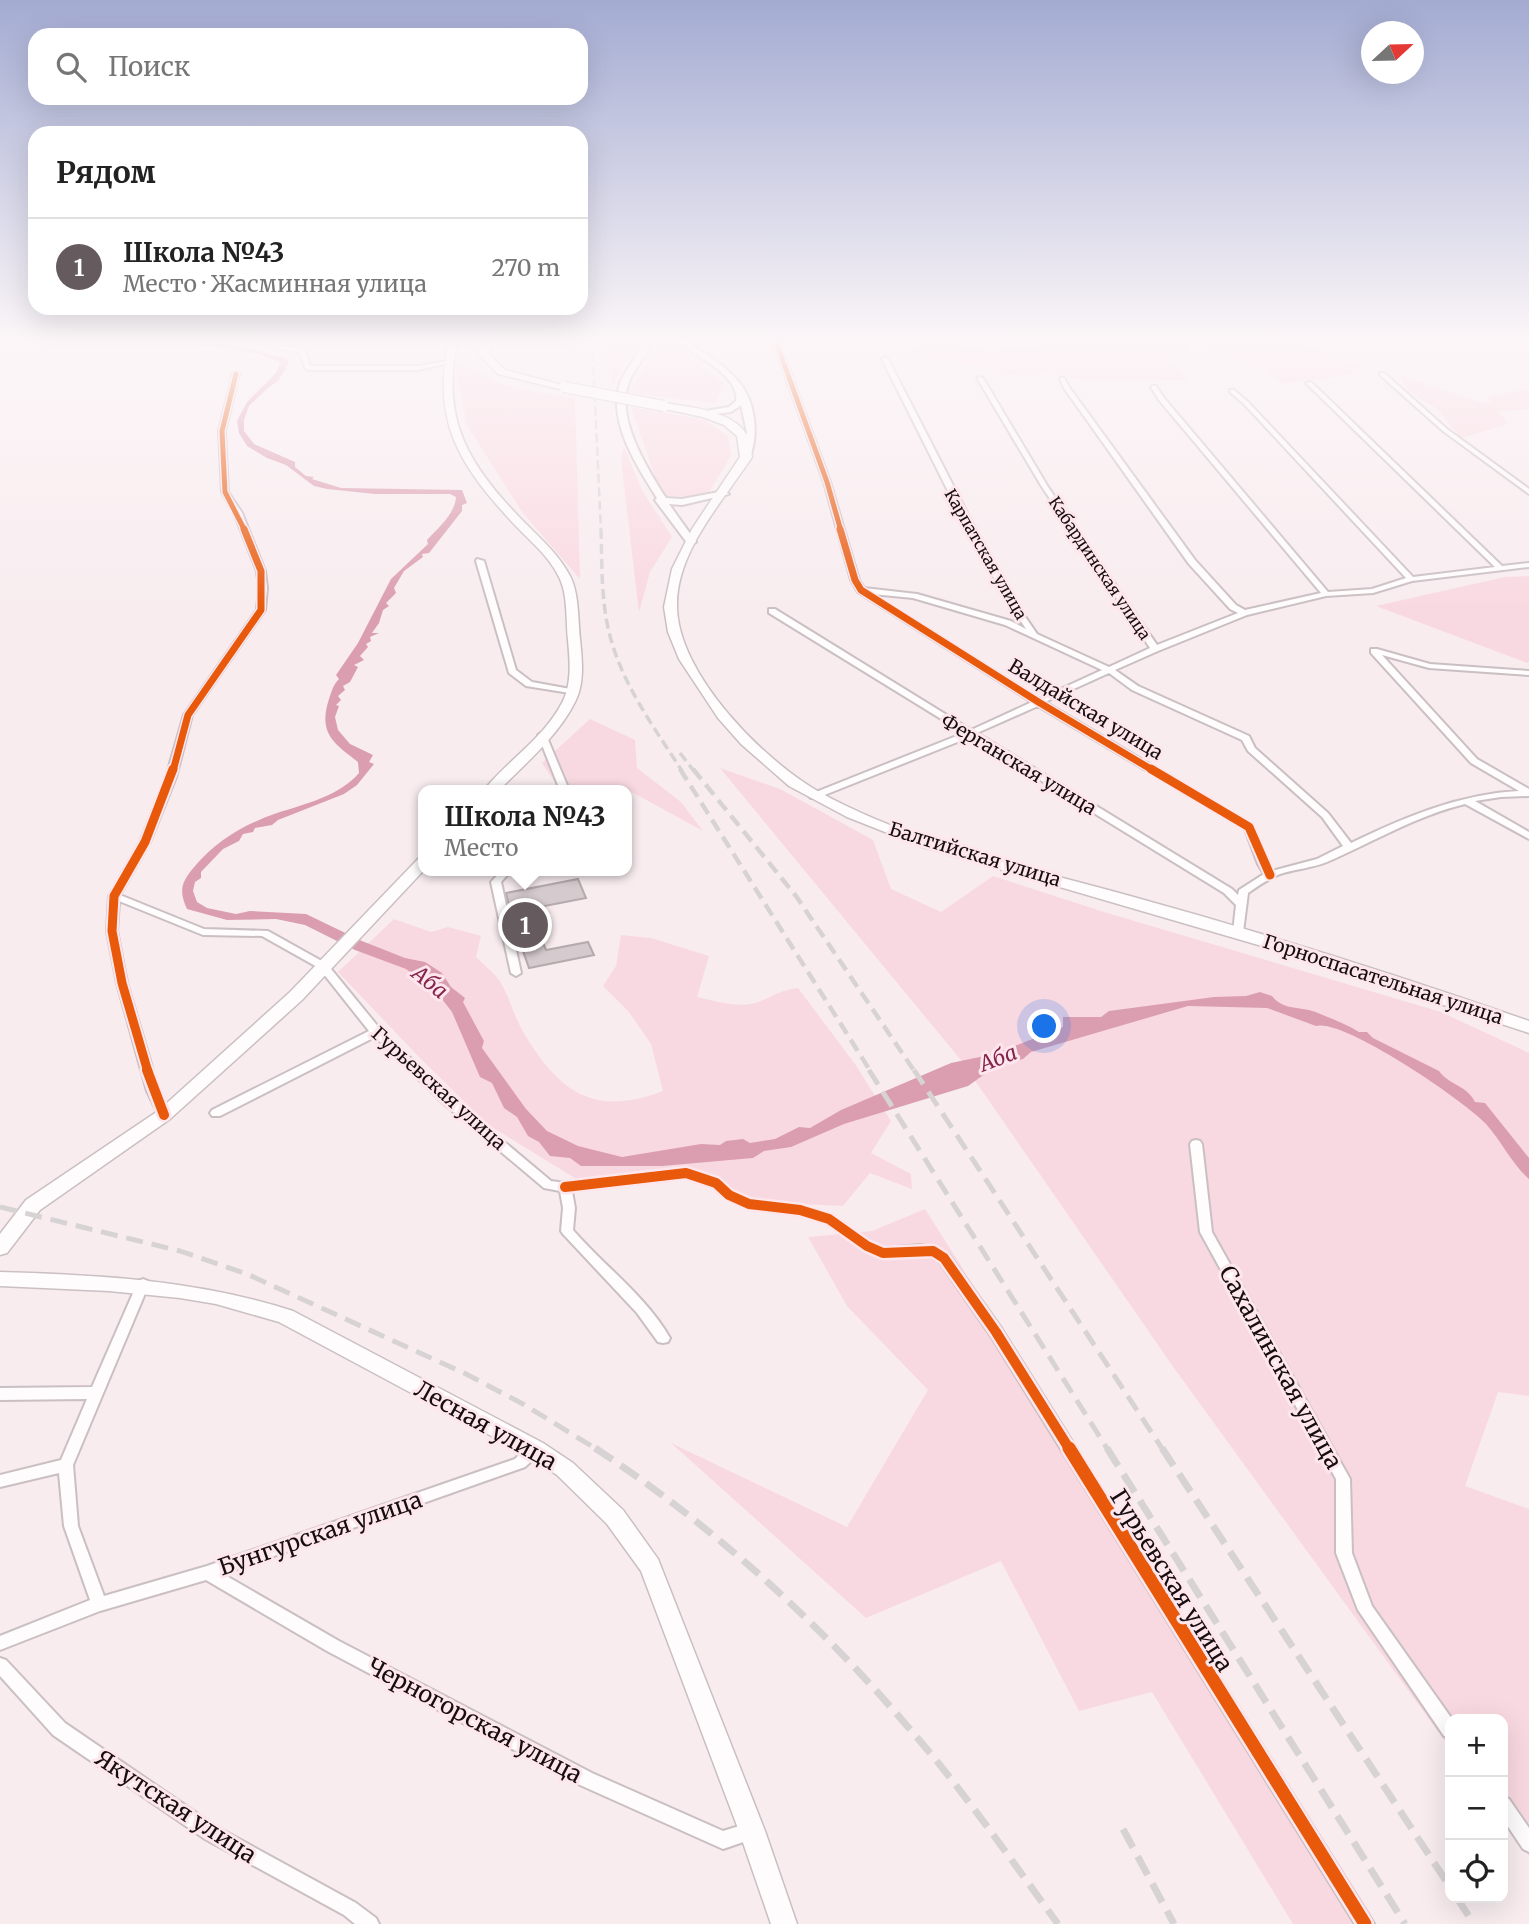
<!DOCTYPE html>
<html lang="ru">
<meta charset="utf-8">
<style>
body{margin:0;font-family:Merriweather,serif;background:#f2f2f2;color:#222}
.controls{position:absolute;right:21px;bottom:21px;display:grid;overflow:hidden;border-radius:14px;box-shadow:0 7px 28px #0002}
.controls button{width:63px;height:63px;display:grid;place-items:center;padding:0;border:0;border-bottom:2px solid #e0e0e0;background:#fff;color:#222;font:35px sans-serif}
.compass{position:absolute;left:1361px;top:21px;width:63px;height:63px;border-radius:50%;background:#fff;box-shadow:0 7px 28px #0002;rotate:68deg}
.you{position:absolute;left:1045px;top:1027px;width:24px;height:24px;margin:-18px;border:5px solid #fff;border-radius:50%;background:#1a73e8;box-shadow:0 0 0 10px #1a73e833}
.badge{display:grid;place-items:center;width:46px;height:46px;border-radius:50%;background:#655b5e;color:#fff;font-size:23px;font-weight:700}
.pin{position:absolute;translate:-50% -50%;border:4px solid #fff;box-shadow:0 2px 7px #0006}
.popup{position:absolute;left:418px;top:785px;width:214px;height:91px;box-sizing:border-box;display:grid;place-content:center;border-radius:14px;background:#fff;filter:drop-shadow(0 2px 5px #0005);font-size:23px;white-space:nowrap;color:#767676}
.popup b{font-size:26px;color:#222}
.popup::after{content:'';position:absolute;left:50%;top:100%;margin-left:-14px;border:14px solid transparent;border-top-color:#fff}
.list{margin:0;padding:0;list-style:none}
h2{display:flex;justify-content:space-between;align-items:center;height:91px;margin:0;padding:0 28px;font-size:30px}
h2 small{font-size:23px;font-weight:400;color:#767676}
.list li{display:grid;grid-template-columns:46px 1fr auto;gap:21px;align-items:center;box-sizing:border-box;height:98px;padding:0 28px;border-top:2px solid #e0e0e0}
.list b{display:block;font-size:26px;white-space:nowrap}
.list p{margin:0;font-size:23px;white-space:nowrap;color:#767676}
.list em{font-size:23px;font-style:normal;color:#767676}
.icon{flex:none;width:38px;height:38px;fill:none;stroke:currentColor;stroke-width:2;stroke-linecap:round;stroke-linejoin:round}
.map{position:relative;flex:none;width:1529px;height:1924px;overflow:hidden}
.search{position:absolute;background:#fff;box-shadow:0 7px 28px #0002;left:28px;top:28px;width:560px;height:77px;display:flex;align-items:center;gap:18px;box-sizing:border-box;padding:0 24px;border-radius:21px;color:#767676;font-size:26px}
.panel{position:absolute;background:#fff;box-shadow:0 7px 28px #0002;left:28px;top:126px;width:560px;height:189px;border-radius:21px}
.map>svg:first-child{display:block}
.green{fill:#f9d9e1}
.water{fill:#db9eb1}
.building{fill:#d5cacd;stroke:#b5abae;stroke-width:2}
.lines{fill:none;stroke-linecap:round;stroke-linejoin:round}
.minor-casing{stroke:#cabfc2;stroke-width:4}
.tertiary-casing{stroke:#cabfc2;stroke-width:4}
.secondary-casing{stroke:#cabfc2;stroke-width:3}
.primary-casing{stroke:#cabfc2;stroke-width:3}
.minor{fill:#fefcfd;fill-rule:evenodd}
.tertiary{fill:#fefcfd;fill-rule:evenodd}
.secondary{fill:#fefcfd;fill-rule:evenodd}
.primary{fill:#fefcfd;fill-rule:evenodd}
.rail-far4{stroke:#d7d3d5;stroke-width:2.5;stroke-dasharray:9 4.5;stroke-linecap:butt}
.rail-far3{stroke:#d7d3d5;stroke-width:3.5;stroke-dasharray:10 5;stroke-linecap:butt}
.rail-far2{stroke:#d7d3d5;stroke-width:4.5;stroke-dasharray:13 7;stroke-linecap:butt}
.rail-far1{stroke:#d7d3d5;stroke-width:5;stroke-dasharray:17 9;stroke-linecap:butt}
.rail{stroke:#d7d3d5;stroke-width:7;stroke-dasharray:21 10;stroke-linecap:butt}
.primary-bridge-casing{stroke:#cabfc2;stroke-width:12;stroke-linecap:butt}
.primary-bridge{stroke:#fefcfd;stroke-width:10}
.cycleway-far4-casing{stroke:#fee6ed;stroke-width:8}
.cycleway-far3-casing{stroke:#fee6ed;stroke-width:10}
.cycleway-far2-casing{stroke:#fee6ed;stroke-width:13}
.cycleway-far1-casing{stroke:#fee6ed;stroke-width:15}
.cycleway-casing{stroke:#fee6ed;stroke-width:18}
.cycleway-far4{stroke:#e8590c;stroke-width:5}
.cycleway-far3{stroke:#e8590c;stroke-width:7}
.cycleway-far2{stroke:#e8590c;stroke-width:9}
.cycleway-far1{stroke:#e8590c;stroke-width:10}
.cycleway{stroke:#e8590c;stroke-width:13}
.labels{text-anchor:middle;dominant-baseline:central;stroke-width:6;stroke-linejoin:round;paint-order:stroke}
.far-street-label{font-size:16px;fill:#160d10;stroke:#fee6ed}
.street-label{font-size:19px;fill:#160d10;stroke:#fee6ed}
.water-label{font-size:21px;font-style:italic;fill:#85234c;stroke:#fee6ed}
.near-street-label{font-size:23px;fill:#160d10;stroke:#fee6ed}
</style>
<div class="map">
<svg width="1529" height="1924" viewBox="0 0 1529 1924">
<rect width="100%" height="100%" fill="#f8ecef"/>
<path class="green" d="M608,339H637L638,343L612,385Z
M653,339H665L725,384L714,403L629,393L657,348Z
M1149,339L1188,344L1187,353L1162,356L1176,365L1189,380L1080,379L1046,372L1033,376L999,373L993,367L889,354L914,350V347C943,342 966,345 994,353C1005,339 1062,354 1081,356L1071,351L1023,340Z
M1217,339L1290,341L1333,354L1362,367L1353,373L1320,380L1283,383L1263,369L1209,351L1213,340Z
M454,360L506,386L575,399L580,579L522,512L467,425Z
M1399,375L1478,402L1496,403L1487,398L1529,388V409L1498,411L1508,424L1461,438L1437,409L1407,390Z
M631,407L705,420L728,436L731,456L709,492L688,497L667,496L655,476Z
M624,447L642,490L672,537L650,572L639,612L621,460Z
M1529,576V661L1527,663L1376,606L1505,577Z
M590,719L635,740L637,768L681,802L703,831L628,790H560L542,763Z
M720,768L780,789L873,840L891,889L941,912L993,876L1104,912L1441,1012L1529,1053V1396L1498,1392L1465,1486L1529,1509V1856L1503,1820V1719H1450V1748L1174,1368L960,1059Z
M394,919L431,932L448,927L481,936L476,957C483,964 493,972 499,980C509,995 513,1014 522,1030C558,1091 592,1118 663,1091L651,1044L629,1012L603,986L616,966L621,935L651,938L709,956L697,997C715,1001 737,1008 755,1003C772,998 776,991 798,988L855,1064L891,1121L871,1153L911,1174L912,1189L870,1173L843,1206L739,1201L708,1174L578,1180L487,1124L419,1057L338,972Z
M925,1209L1377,1924H1293L1152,1692L1079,1711L1001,1561L866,1618L671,1443L847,1527L928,1390L847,1306L808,1237L872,1231Z"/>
<path class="water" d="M162,339L213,341L286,358L289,363L278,381L269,387L249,406L244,420V431L254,444L295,462V467L306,476L314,477L312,479L341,488L462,490L467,503L462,505V511L429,553L422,554L423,557L404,571L394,588L396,593L386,603L389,606L383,610L379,623L372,633H379L370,637L371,641L366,644L368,647L360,656L364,660L354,665L358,667L350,682L343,686L345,690L338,696L341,700L336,705L339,706L335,717L338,730L350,744L373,755L369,762L374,764L357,785L344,794L278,820L272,825L255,828L253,832L243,834L239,841L223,849L201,872V878L195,882L193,891L197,902L207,908L236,914L250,911L306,914L362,941L405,958L425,962L442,973L451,987L465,998L463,1002L484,1041L482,1048L526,1109L547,1131L578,1146L622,1157L701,1144L720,1145L726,1141L743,1139L750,1143L775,1139L799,1127L810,1128L841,1110L951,1063L994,1054L1063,1027V1017H1101L1109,1011L1214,997L1246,996L1260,992L1272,996C1283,1011 1303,1006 1318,1013C1332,1019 1346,1024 1359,1032H1367L1373,1038L1439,1071C1449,1085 1468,1086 1475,1102L1485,1103L1529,1158V1179C1511,1163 1502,1142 1486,1124C1465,1101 1343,1018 1316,1026L1267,1008L1188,1006L1031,1052L1023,1059L999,1064L968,1086L844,1124L791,1147L764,1151L753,1158L662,1166H581L570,1158L550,1156L539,1142L528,1136L517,1117L504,1108L492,1083L480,1077L452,1012L438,994L406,969L355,950L305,925L276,919L227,920L187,909C178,890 182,881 195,866C217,840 245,824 277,813C305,804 339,796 359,773L358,762C333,743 318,733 329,699C332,691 333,685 339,679L336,675L358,643L391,579L428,544L427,540C438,528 455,514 456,497L450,494H375L327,489L314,486L286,465L267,458L247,446L239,433L237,421L247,402L276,373L280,362L259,354Z"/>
<path class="building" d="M578,879L586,898L529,909L546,950L588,942L594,955L529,968L513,923L506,893Z"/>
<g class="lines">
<g class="minor-casing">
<path id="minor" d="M247,339H255L305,351L310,366H418L447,361L450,363L418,370H308L305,368L300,353Z
M772,339H778L830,482L859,580L864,588L917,594L1011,621L1026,629L1001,591L964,523L882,359L885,357L888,359L996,569L1015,602L1037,634L1109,667L1150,648L1042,487L977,378L978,377L983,378L1048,487L1157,645L1238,613L1230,609L1189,564L1064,388L1060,378H1064L1069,387L1195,560L1236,605L1245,610L1321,593L1159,400L1151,387L1152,386H1156L1164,398L1328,592L1372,589L1406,578L1244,404L1230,392V390H1234L1248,402L1413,577L1495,567L1306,383L1311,382L1502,566L1529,563V567L1412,581L1373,593L1326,596L1247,615L1158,651L1115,670L1138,686L1249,736L1255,748L1328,813L1351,843C1405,817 1459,794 1519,791L1471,763L1371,653V649H1377L1430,664L1529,671V675L1429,668L1382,655L1477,759L1529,789V796L1501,797L1475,801L1529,832V839L1465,804C1416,816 1373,842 1327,862C1312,868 1296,869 1280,874C1268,879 1258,886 1248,893L1243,932L1238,935L1233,932L1236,905L1224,893L970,737L817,798H811L809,796L811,794L964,733L769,613V609H775L971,730L1032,702L858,592L851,580L824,482ZM872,594L913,598L1005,625L1102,670L1039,699ZM1109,673L1132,690L1242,740L1248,751L1322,817L1343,846L1317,859L1272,871L1252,825L1045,702ZM1038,706L1245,829L1258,864L1264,874L1239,890L1238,895L1232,889L977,733Z
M236,372L239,374L225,431L228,492L242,513L265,571L267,588L265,610L192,715L176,777L150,842L120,895L204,929L268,931L327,964L380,1029L451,1097L551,1181L565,1183L686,1169L720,1180L733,1192L751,1200L800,1205L833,1216L871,1243L884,1248L920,1245L937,1248L949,1255L1001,1328L1374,1924H1355L991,1336L939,1261L930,1256L920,1255L883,1258L863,1249L825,1222L800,1214L745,1207L725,1198L712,1186L686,1177L572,1191L575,1208L573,1230C604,1266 646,1296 670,1338L668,1342L663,1343L658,1342L637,1313L563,1234L561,1231L563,1208L560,1191L544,1188L443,1103L375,1037L220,1116H212L210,1113L212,1110L369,1031L319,968L262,936L203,935L119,901L117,931L127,983L159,1091L170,1115L168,1118H160L147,1091L117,983L107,931L109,896L140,842L166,777L184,715L257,610L259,588L257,571L234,513L222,492L219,431L233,374Z
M1380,373H1384L1447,429L1529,489V494L1443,431L1380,375Z
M477,559L484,561L516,670L532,682L576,690V694L526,686L509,673L476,561Z
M542,732L546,735L569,790H560L538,735Z
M501,871H511L501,882L521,973L516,976L511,973L491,882Z
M1196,1140L1200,1141L1202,1144L1212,1232L1350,1479L1352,1553L1372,1606L1452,1719H1450V1738L1444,1736L1358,1610L1336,1553V1479L1200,1232L1190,1144L1192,1141Z
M143,1279L148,1281L149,1284L73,1465L78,1526L104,1596L207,1566L515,1459C522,1452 529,1441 540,1445L542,1449L540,1453L525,1467L223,1574L339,1641L592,1773L723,1831L752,1822L758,1825L761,1831L758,1837L723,1849L580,1785L327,1651L206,1580L100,1611L0,1650V1636L90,1600L64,1526L59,1473L0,1487V1475L61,1460L87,1399L0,1400V1388L92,1387L137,1284L138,1281Z
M0,1658L6,1660L65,1723L217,1827L356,1903L376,1918L379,1924H355L344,1915L205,1839L53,1735L0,1676Z
M1503,1797L1509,1799L1529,1828V1852L1523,1849L1503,1819Z"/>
</g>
<g class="tertiary-casing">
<path id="tertiary" d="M643,339H651L650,346C644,360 632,371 628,385C616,419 648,470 666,498L682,499L724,491L729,494L682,505L669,504L696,542L691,545L688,544L655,500L657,498C638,468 609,424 619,387C623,369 640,358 643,339Z
M672,339C683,338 692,345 701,351C717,361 736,375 745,391C756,410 758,439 749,459L742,457L747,433L741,405L731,412L698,416L694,413L729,407L736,401C741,375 689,352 672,339Z"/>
</g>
<g class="secondary-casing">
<path id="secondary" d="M450,339H458C439,420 470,467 525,523C542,540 559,555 570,576C579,593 578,620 580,639C582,659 585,683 575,702C558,736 525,764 499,790H484C508,760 544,738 562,703C572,684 570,661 568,640C566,621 568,594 559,577C549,556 530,541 514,524C460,466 430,421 450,339Z
M424,857V870L302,1000L170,1119L40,1210L7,1253L0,1255V1234L26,1200L158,1111L290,992L419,858Z
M0,1272C100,1275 197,1280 293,1311L543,1443L573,1463L623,1510L658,1559L765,1831L797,1924H771L739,1831L641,1571L607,1524L557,1475L527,1455L279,1322L216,1304L180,1298L109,1291L0,1286Z"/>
</g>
<g class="primary-casing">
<path id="primary" d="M484,339H494L489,354L505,370L569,387L564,390L498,374L479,355Z
M664,403C689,407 732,410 747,435C751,441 751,450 752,457C724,500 676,551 677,606C677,674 765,762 821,793C916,845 1026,867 1130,896C1264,933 1397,975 1529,1021V1033L1272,949L923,847L847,817L789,786L741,744L718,718L679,659L668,632L664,607L672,569L692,529L740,457L737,436L724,425L703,417L660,408L659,406Z"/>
</g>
<use href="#minor" class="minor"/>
<use href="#tertiary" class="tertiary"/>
<use href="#secondary" class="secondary"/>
<use href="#primary" class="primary"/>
<path class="rail-far4" d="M592,339L601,531"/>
<path class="rail-far3" d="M601,529C602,563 601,599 609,632C621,683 654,727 682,771
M680,753L694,771"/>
<path class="rail-far2" d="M680,769L871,1072
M693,769L796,896L915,1072"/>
<path class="rail-far1" d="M869,1070L1108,1450
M914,1070L1163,1450
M0,1207L180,1251L247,1274L466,1374L523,1404L598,1450"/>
<path class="rail" d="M595,1448C715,1527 822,1625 914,1734C966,1794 1011,1860 1058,1924
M1107,1448L1405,1924
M1162,1448L1450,1887
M1123,1829L1174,1924
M1457,1898L1474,1924"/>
<g class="primary-bridge-casing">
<path id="primary-bridge" d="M564,387L664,406"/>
</g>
<use href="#primary-bridge" class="primary-bridge"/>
<g class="cycleway-far4-casing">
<path id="cycleway-far4" d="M775,339L827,482L841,531
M236,374L222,431L225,492L245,531"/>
</g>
<g class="cycleway-far3-casing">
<path id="cycleway-far3" d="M840,529L855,580L861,590L1040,703L1154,771
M173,771L188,715L261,610V571L244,529"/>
</g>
<g class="cycleway-far2-casing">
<path id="cycleway-far2" d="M1151,769L1249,827L1270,875
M148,1072L122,983L112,931L114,896L145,842L173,769"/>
</g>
<g class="cycleway-far1-casing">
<path id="cycleway-far1" d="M147,1070L164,1115
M565,1187L686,1173L716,1183L729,1195L749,1204L800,1210L829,1219L867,1246L883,1253L933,1251L944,1258L996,1332L1070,1450"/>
</g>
<g class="cycleway-casing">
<path id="cycleway" d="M1069,1448L1365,1924"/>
</g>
<use href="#cycleway-far4" class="cycleway-far4"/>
<use href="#cycleway-far3" class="cycleway-far3"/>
<use href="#cycleway-far2" class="cycleway-far2"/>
<use href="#cycleway-far1" class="cycleway-far1"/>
<use href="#cycleway" class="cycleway"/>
</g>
<linearGradient id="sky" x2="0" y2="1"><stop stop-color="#a3abd2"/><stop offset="0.56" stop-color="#fcf6f8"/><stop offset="1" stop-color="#fcf6f8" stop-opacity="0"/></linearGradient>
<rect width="1529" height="608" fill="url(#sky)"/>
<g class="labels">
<g class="far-street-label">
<text transform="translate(986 554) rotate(60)">Карпатская улица</text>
<text transform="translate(1100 568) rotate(56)">Кабардинская улица</text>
</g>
<g class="street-label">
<text transform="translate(1086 709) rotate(31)">Валдайская улица</text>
<text transform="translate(1019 764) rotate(31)">Ферганская улица</text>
<text transform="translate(975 854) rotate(17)">Балтийская улица</text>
<text transform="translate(1383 979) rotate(18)">Горноспасательная улица</text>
<text transform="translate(439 1088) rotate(42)">Гурьевская улица</text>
</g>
<g class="water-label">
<text transform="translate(430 982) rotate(39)">Аба</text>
<text transform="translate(998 1058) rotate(-21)">Аба</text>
</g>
<g class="near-street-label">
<text transform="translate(1281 1367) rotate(61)">Сахалинская улица</text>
<text transform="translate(486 1425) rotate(29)">Лесная улица</text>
<text transform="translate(320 1533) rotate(-19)">Бунгурская улица</text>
<text transform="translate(1172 1580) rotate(58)">Гурьевская улица</text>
<text transform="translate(475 1720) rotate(28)">Черногорская улица</text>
<text transform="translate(176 1806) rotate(33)">Якутская улица</text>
</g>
</g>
</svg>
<div class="controls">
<button>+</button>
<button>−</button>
<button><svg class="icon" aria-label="locate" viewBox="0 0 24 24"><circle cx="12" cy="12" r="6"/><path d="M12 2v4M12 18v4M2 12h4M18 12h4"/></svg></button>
</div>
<svg class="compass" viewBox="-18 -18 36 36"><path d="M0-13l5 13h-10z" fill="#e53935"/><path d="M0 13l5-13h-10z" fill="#767676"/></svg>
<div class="you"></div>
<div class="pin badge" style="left:525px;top:925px">1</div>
<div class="popup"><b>Школа №43</b>Место</div>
<div class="search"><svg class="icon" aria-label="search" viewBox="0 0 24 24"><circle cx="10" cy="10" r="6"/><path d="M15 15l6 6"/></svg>Поиск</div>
<section class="panel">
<h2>Рядом<small></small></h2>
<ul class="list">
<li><span class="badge">1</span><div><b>Школа №43</b><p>Место · Жасминная улица</p></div><em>270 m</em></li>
</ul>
</section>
</div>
